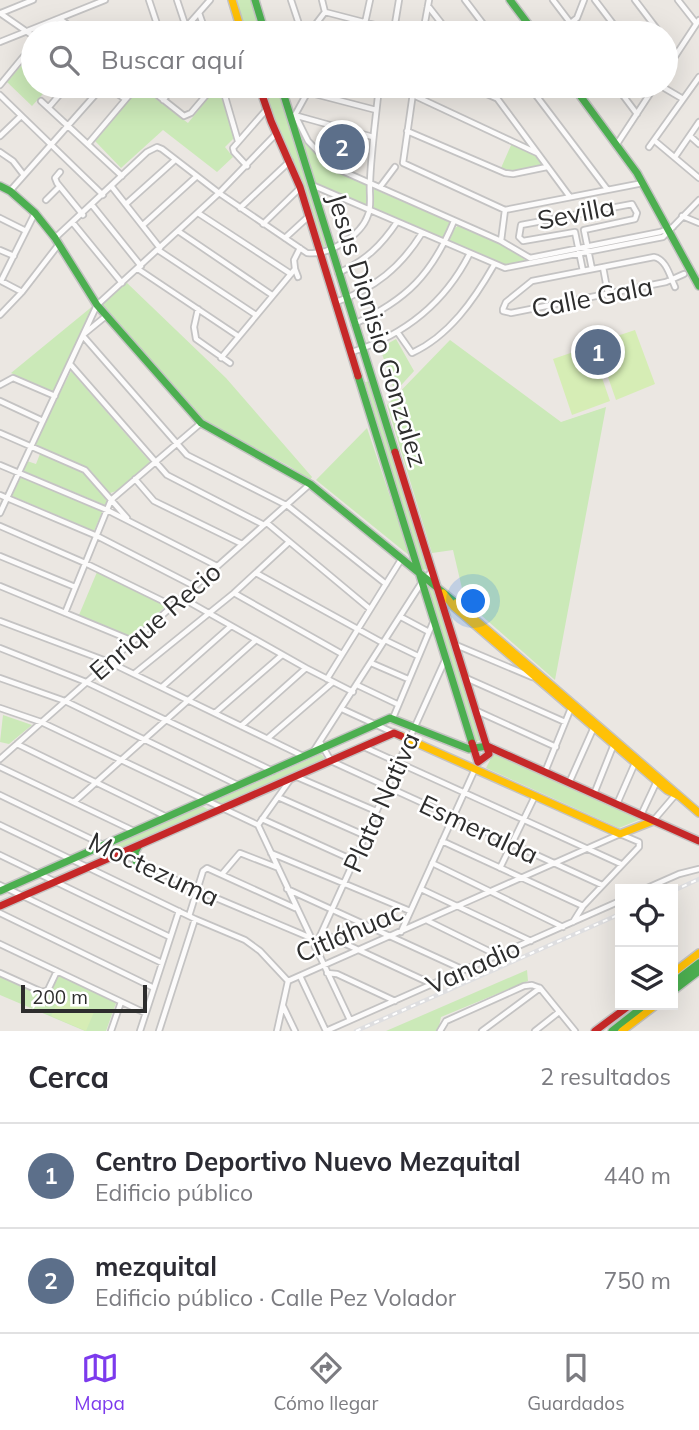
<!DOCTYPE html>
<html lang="es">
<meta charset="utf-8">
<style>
body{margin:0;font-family:Mulish,sans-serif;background:#f7f7f7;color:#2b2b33}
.controls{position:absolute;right:21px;bottom:21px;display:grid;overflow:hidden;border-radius:0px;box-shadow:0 7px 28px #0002}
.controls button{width:63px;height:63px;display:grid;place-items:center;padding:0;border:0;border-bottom:2px solid #e1e1e2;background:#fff;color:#2b2b33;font:35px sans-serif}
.scale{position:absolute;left:21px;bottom:18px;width:126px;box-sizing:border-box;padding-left:7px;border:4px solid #2d2d2d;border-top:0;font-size:19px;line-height:24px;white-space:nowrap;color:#2d2d2d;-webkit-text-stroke:5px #fff;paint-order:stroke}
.you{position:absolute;left:474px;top:602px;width:24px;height:24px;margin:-18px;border:5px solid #fff;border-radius:50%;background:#1a73e8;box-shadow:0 0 0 10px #1a73e833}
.badge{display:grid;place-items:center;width:46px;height:46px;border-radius:50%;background:#7c3aed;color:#fff;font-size:23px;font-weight:700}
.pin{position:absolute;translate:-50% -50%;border:4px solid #fff;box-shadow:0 2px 7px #0006}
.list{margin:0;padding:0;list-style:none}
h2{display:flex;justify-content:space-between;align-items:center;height:91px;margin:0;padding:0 28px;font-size:30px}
h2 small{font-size:23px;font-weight:400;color:#7c7c81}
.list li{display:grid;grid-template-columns:46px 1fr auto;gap:21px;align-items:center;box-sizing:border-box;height:105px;padding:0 28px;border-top:2px solid #e1e1e2}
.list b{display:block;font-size:26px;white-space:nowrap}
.list p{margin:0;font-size:23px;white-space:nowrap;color:#7c7c81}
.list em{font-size:23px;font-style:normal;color:#7c7c81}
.icon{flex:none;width:38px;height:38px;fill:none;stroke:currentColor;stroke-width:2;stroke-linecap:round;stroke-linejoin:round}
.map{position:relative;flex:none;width:699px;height:1031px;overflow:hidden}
.search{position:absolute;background:#fff;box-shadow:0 7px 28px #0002;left:21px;right:21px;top:21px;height:77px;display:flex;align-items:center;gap:18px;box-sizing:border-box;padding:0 24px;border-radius:38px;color:#7c7c81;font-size:26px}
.sheet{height:301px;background:#fff}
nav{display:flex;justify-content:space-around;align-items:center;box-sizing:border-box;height:98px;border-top:2px solid #e1e1e2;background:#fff;font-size:19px;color:#7c7c81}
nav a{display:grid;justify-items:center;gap:4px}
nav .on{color:#7c3aed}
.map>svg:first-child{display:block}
.green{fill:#cbe9b8}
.pitch{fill:#d6edb5}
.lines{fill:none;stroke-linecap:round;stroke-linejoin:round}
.street-casing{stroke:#c4c3c3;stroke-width:8}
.fast-casing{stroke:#c4c3c3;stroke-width:10}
.slow-casing{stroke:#c4c3c3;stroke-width:10}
.jam-casing{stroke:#c4c3c3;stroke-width:10}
.street{stroke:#fcfbfb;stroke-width:4.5}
.fast{stroke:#4caf50;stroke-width:7}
.slow{stroke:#ffc107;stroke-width:7}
.jam{stroke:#c62828;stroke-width:7}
.rail-casing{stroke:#dedee0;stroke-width:4.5}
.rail{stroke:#fff;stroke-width:2;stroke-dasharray:5;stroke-linecap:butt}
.labels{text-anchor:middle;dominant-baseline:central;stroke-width:5;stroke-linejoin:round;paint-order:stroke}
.street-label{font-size:26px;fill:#2d2d2d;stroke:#fff}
</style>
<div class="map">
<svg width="699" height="1031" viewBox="0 0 699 1031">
<rect width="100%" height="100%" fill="#ebe7e2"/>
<path class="green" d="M234,0H251L262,33H245Z
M33,52V86H50L32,106L7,82Z
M218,86L234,138L225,147L233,157L217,172L163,130L121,168L95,141L140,87L188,123Z
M278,87L327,246L321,248L294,163L266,103Z
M299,137L326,164L368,186L367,208L314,185Z
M512,143L535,154L543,165L509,172L501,168Z
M374,189L452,223L444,241L373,211Z
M459,225L507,247L528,262L506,267L450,244L449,241L455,228Z
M126,282L226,378L312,477L310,480L289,466L206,422L101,306Z
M94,305L53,393L11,373Z
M396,339L414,371L395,392L380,348Z
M450,340L561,422L606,407L555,680L465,601L453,550L432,553L387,405Z
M71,371L151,463L120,490L110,493L90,470L34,444Z
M370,381L429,569L422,570L365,382Z
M367,428L410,556L316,480Z
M40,454L85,472L107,501L105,505L23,471L27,461L36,464Z
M21,477L103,510L94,531L12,496Z
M97,572L166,606L131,637L79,615Z
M427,583H432L482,739L476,742Z
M3,715L32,725L9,744L0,742Z
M494,752L641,819L619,828L486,768Z
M321,754L324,757L323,762L224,806L215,801Z
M202,806L209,810V813L120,852L110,847Z
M527,970L528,981L441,1017L438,1031H386Z
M59,975L116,1003L106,1031H85L0,995V976L41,995L50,993Z"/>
<path class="pitch" d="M635,330L655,384L616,400L596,343Z
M591,346L610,401L572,415L553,359Z
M60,997L94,1012L86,1031L51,1016Z"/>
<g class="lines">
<g class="street-casing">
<path id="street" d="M149,0L160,33
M177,0L186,27
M291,0L302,33
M322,0L325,12
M465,0L490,33
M553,0L578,33
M595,0L620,33
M635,0L660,33
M678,0L696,23
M428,6L449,33
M325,12L406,33
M0,13L33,36
M1,13L33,0
M199,13L206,33
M60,19L79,33
M365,23L370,0
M394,30L399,0
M181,33L210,0
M309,33L325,12
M423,33L429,0
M558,33L577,18L584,0
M666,41L676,55
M0,42L105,0
M666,70L699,20
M0,85L33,45
M106,86L125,99
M146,86L184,116L191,113L214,86
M222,86L238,141
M311,86L295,115L308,141L328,162L338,169L501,241L530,258L660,232L673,227
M414,86L403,163L505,210L643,183
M469,86L496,98
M488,86L570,197
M529,86L607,189
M616,86L637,114
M661,86L683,99
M307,92L376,110
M0,95L103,195
M413,95L537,153
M264,99L274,86
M163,100L175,86
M41,101L122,176
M49,107L67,86
M294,115L373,137
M407,131L505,173L513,174L547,167
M0,136L21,116
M690,136L699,144
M655,141L699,178
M88,144L137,86
M617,144L655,86
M649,147L699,77
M0,152L13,161L23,174
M675,157L699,122
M247,166L234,152L233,148L266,110
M60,172L55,178L57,183L83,215
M312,185L505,268L663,237L699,200
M112,187L160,248
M380,187L395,167
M10,191L103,86
M46,200L59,187
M126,204L175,160
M92,205L141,266
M240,208L290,161
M198,213L291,274
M682,216L699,223
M0,218L26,231
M73,223L122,283
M263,224L300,188
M143,225L197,176
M178,231L272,295
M55,238L147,152L157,147L162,149L219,193L307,253C328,256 361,236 368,215C372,206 369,193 370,183C371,151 376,118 379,86
M285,238L309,216
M501,241L505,210
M0,250L14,256
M158,250L256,315
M603,267L608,294
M138,269L238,336
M295,269L298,277
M583,271L575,232L523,241L519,237L521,225L632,204L637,213L635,219L584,230L592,269
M338,273C365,261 381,246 397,222
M1,281L35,213
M1,281L22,292
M675,287C670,276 666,259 654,257L532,281L506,302L503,309V311L511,313L666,282L684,274
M336,302C374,289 401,267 422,233
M198,309L194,327L196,339L230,363
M0,315L22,292L59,244
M354,324C407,300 432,274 454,221
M398,333L412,353C449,336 474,300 494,265
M84,334L106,316
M83,336L187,455L288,506L386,584
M352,352C404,335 445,303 470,253
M221,358L295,269L294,260L300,248
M70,364L167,475L264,525
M0,385L13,378L55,396
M0,401L43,421
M0,433L85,470L127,518
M0,465L107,510L217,566
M135,479L154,501L242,544
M0,495L97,536L194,586
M0,513L97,305L219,193L276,134
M267,523L370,609
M0,526L85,563L173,606
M0,556L75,587
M256,573L383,643
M0,586L133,641
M234,593L342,654
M182,598L306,668L353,692
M65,613L111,500L201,423
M401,617L429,632
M0,621L109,662L303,756
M385,640L418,656
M456,645L532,677
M0,648L86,682L273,771
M371,663L408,679
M135,673L234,593L289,542
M0,678L65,701L238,785
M466,678L565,722
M327,679L402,558
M357,685L397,704
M162,687L231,626
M0,708L41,722L258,825
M342,709L394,733
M477,711L556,747
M215,713L282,655
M393,718L434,620
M241,726L306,668
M268,738L333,682
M320,742L331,761L602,885
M17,744L167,817
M364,747L621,864
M313,752L422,582L432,571
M0,759L310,484
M0,767L134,831
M545,772L571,708
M297,777L376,811
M569,783L594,727
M594,794L614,744
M0,795L197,890L311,938
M278,797L366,836
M74,802L256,640
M617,804L635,763
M641,815L657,781
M262,819L355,861
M653,821L677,793
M0,825L195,919L245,940L260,951L288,981
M258,825L350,1020
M258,825L290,780
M442,841L583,906
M271,853L410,911
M0,855L170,937
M432,863L563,927
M500,868L535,796
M223,873L240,853L276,867
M0,885L162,963
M287,889L464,970
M421,889L531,941
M645,889L679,874L699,869
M0,913L154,988
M189,916L203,871L207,868L295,908
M428,921L497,955
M401,932L475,769
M322,933L432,984
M0,944L145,1013
M315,947L446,658
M0,973L42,992L48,990L57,971
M327,973L337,974L395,1001
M300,976L326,1031
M288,981L620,834L639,842V847L583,906L573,922
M283,1006L295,1031
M111,1031L121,1002
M140,1031L179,911
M159,1031L195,919
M277,1031L288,981
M326,1031L620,901
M440,1031L446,1021L524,986L532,985L540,988L575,1031
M482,1031L540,988
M535,1031L559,1012"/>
</g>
<g class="fast-casing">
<path id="fast" d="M255,0L265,33
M510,0L535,33
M281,86L395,452
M573,86L637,173L699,286
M0,186L10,191L35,213L55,238L97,305L201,423L310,484L456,603
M358,376L472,743
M136,861L135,852L138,847
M0,891L390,718L469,749L487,746
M673,983L699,963
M673,991L699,971
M612,1031L645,1005"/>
</g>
<g class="slow-casing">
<path id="slow" d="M232,0L242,33
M443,593L454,607L667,790L679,796
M456,603L699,813
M401,736L620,834L653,821
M673,973L699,953
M622,1031L656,1005"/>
</g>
<g class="jam-casing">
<path id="jam" d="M259,86L271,121L300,187L358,376
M395,452L489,754L478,762L472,743
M487,746L699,841
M0,906L394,733L401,736
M595,1031L630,1005"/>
</g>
<use href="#street" class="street"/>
<use href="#fast" class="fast"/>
<use href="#slow" class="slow"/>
<use href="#jam" class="jam"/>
<g class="rail-casing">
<path id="rail" d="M673,891L699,879
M356,1031L620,914"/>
</g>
<use href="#rail" class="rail"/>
</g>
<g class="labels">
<g class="street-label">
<text transform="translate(576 213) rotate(-11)">Sevilla</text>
<text transform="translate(592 297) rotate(-11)">Calle Gala</text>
<text transform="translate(378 330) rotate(73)">Jesus Dionisio Gonzalez</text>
<text transform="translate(155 621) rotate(-41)">Enrique Recio</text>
<text transform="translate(381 802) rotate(-66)">Plata Nativa</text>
<text transform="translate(479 829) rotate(25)">Esmeralda</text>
<text transform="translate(154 869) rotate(25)">Moctezuma</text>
<text transform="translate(349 932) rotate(-23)">Citláhuac</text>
<text transform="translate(473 966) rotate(-24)">Vanadio</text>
</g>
</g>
</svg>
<div class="controls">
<button><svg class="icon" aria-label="locate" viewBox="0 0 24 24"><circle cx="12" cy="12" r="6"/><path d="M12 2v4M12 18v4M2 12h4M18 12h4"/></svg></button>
<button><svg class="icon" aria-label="layers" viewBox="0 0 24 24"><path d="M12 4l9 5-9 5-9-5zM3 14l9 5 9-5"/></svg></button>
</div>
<div class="scale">200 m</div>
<div class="you"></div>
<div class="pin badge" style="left:598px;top:352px;background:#5c6f8a">1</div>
<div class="pin badge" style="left:342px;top:147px;background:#5c6f8a">2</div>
<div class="search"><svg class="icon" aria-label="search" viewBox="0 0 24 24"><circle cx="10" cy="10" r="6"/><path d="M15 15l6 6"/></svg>Buscar aquí</div>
</div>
<section class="sheet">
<h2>Cerca<small>2 resultados</small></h2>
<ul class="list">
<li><span class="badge" style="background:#5c6f8a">1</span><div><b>Centro Deportivo Nuevo Mezquital</b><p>Edificio público</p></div><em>440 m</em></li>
<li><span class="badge" style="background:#5c6f8a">2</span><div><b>mezquital</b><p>Edificio público · Calle Pez Volador</p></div><em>750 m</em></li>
</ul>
</section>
<nav>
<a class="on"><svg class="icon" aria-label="map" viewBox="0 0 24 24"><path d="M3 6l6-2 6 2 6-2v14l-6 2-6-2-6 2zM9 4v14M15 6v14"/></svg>Mapa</a>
<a><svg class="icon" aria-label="directions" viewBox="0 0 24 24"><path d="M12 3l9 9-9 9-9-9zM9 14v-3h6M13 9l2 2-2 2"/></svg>Cómo llegar</a>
<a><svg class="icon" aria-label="saved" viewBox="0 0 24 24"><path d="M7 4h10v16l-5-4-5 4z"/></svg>Guardados</a>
</nav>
